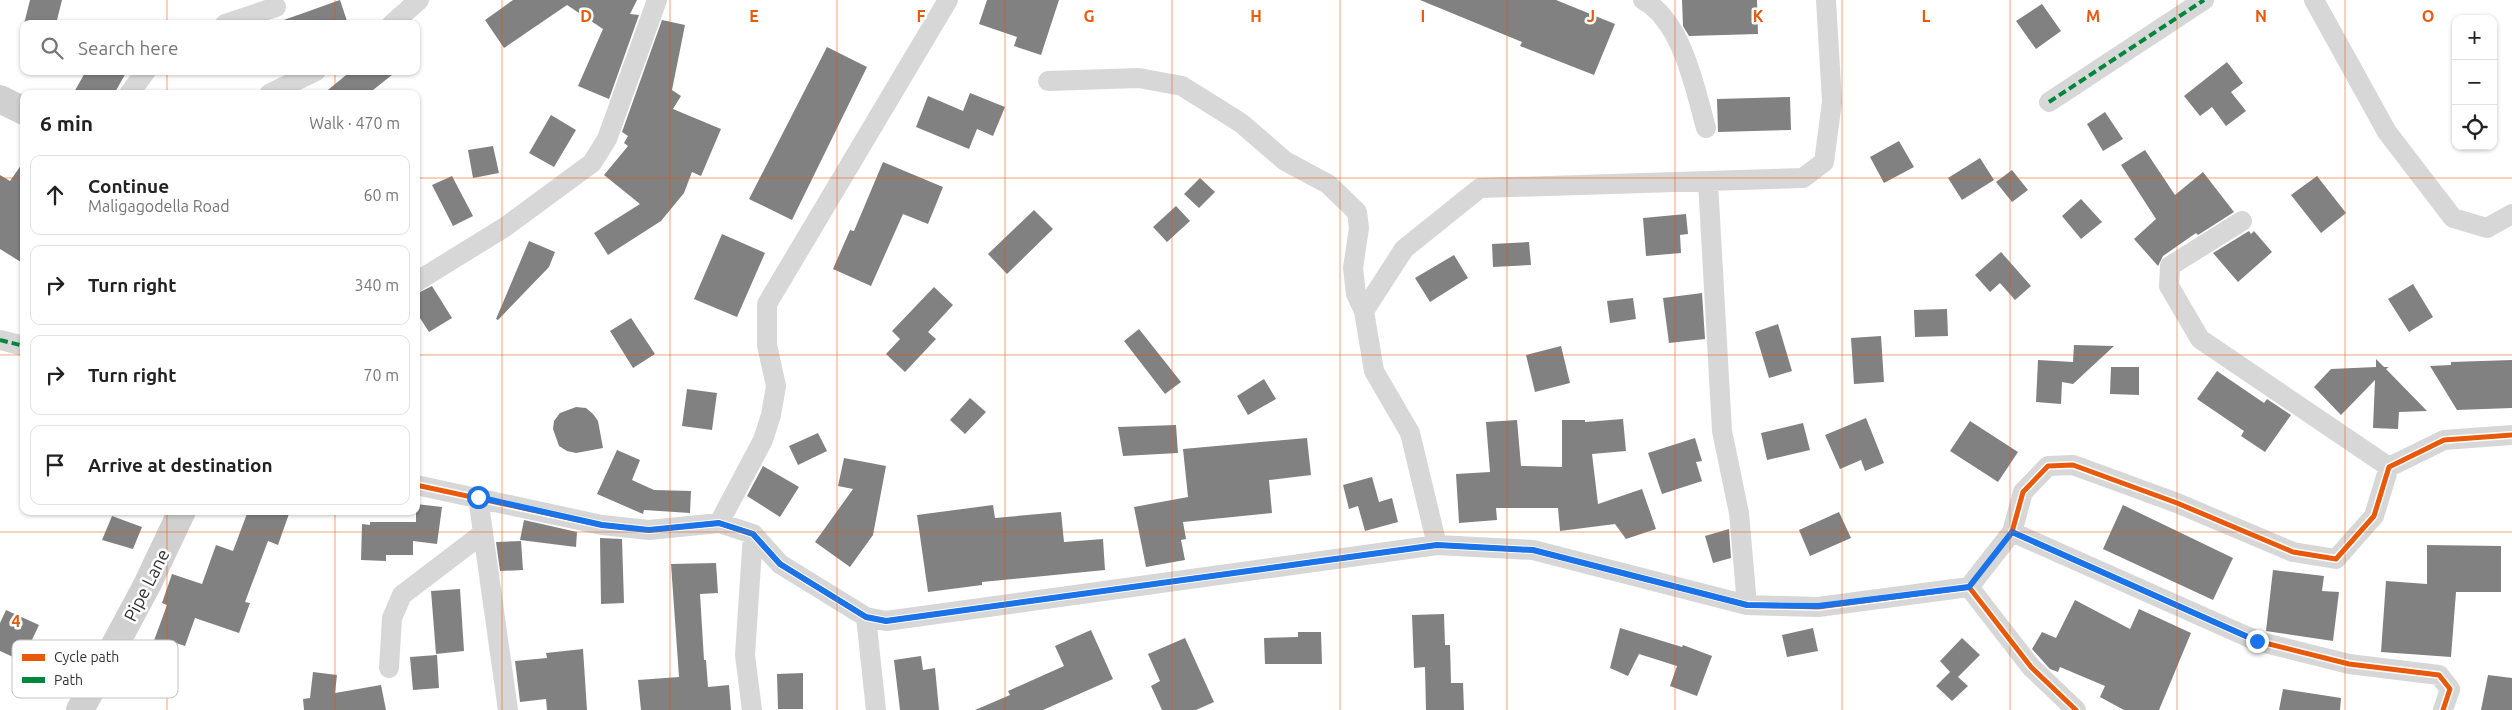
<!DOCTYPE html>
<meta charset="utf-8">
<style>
body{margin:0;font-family:Ubuntu,sans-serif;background:#f2f2f2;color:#222}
.controls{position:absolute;right:15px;top:15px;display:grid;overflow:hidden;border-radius:10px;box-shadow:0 1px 4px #0004}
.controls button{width:45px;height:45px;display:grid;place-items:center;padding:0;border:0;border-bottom:1px solid #e0e0e0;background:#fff;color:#222;font:25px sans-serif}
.stop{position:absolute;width:15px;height:15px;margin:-11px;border:4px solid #1a73e8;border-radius:50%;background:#fff}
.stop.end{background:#1a73e8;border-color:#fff;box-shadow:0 1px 5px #0008}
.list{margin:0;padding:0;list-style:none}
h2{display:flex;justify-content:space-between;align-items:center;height:65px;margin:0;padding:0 20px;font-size:21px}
h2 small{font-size:16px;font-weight:400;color:#767676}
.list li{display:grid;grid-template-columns:32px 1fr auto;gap:15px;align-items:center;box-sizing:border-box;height:80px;margin:0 10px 10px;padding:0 10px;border:1px solid #e0e0e0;border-radius:10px}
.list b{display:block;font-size:19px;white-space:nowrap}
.list p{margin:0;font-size:16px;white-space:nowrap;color:#767676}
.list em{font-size:16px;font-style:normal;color:#767676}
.icon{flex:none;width:28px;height:28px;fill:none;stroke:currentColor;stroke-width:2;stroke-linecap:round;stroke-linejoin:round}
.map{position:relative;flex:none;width:2512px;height:710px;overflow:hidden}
.search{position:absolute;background:#fff;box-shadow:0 1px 4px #0004;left:20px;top:20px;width:400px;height:55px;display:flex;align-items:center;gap:12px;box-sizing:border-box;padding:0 18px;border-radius:10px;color:#767676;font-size:19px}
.panel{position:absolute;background:#fff;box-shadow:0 1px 4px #0004;left:20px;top:90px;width:400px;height:425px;border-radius:10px}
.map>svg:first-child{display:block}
.building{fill:#818181}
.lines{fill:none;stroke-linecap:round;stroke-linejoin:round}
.street{stroke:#d7d7d7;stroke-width:20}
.secondary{stroke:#d0d0d0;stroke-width:28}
.quiet{stroke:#00873e;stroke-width:4;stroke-dasharray:8 4;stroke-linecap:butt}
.cycleway-casing{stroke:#fff;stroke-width:8}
.cycleway{stroke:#e8590c;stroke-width:5}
.route{stroke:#1a73e8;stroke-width:6}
.grid{fill:none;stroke:#e8590c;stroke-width:1;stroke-opacity:0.55}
.labels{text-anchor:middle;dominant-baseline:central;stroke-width:5;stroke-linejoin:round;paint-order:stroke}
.street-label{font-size:18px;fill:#333;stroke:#fff}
.key{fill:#fff;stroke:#c2c2c2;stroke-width:1}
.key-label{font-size:14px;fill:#333}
.grid-label{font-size:16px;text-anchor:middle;font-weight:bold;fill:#e8590c;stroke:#fff;stroke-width:5;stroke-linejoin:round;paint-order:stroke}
</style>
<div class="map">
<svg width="2512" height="710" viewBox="0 0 2512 710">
<rect width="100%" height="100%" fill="#fff"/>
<path class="building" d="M30,0H62L56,24H24Z
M340,0L348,24H282L281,21Z
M513,0H637L630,14L639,15L609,99L578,86L603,29L567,5L504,48L485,20Z
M987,0H1059L1041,55L1014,46L1017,37L979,24Z
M1420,0H1556L1615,24L1594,75L1520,46L1522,42Z
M1682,0H1757L1758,34L1689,36L1683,26Z
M2042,4L2061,31L2036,49L2016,21Z
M662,20L685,25L672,90L681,96L673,109L721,129L701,176L692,172L684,193L661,221L608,255L594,233L640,204L604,175L628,146L624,143L628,136L622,132Z
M827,47L867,67L792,220L749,199Z
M2227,62L2243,83L2231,92L2246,111L2226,126L2212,107L2200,116L2184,96Z
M86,71H127L114,94H73Z
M351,71H397L368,94H323Z
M970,93L1005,107L993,136L977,129L969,149L916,127L928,96L963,111Z
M1790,97L1791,130L1718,132L1717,99Z
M2105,112L2123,139L2103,151L2087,124Z
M551,115L576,130L554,167L529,153Z
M1899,141L1914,167L1884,183L1870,157Z
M493,146L499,173L473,178L468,150Z
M2145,150L2175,195L2203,172L2234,212L2198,235L2196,233L2163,256L2158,266L2134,239L2156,219L2121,165Z
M1980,158L1994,180L1962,200L1948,178Z
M24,161V264L0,249V175L10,181Z
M883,162L943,187L928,224L903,214L871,286L833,269L850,230L854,231Z
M2012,170L2028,190L2012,202L1996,182Z
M452,176L473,216L453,226L432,185Z
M2317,176L2346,213L2321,233L2291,195Z
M1200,178L1215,192L1199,208L1184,194Z
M2081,199L2102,222L2081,239L2062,216Z
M1176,206L1190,221L1167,242L1153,227Z
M1034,210L1053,229L1007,274L988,254Z
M1686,214L1688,234L1680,235L1681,253L1646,256L1643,218Z
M2249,231L2251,234L2254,231L2272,252L2238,282L2213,253Z
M722,234L765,253L737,317L694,299Z
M529,241L555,252L549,267L498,320L496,319Z
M1529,242L1531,265L1493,267L1492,244Z
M2001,252L2031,286L2015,300L2000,283L1990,292L1975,275Z
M1454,255L1468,278L1430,302L1415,278Z
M2413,284L2433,317L2409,332L2388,299Z
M432,286L452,318L429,332L416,312V294Z
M934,287L953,305L928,332L936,339L905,372L886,354L900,339L892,331Z
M1702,293L1705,339L1669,343L1663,298Z
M1633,298L1636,319L1610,323L1607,301Z
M1947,309L1948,336L1915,337L1914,310Z
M631,318L655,354L633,368L610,331Z
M1778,324L1792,371L1769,378L1755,332Z
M1139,329L1181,382L1165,394L1124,341Z
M1881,336L1884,382L1854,384L1851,338Z
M2074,345L2114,346L2073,384L2062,382L2061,404L2036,402L2038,360L2073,362Z
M1561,346L1570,383L1535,392L1526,355Z
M2376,359L2384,367H2389L2386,369L2427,411L2399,412L2398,429L2373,428L2375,380L2341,415L2314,387L2331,369L2376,367Z
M2512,360V408L2457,410L2430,366L2451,365V362Z
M2111,367H2139V395L2110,394Z
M2217,371L2264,403L2267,399L2291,415L2265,452L2241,436L2244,431L2197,399Z
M1264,379L1276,399L1248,415L1237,396Z
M687,389L717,393L712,430L682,426Z
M970,398L986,412L965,434L950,420Z
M576,407L586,408L593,414L598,421L603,448L576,453L567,451L559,446L553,429L554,421L560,413Z
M1866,418L1884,463L1865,471L1861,460L1840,469L1825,435Z
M1623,419L1626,451L1592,454L1598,504L1642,489L1656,529L1626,539L1615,524L1560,531L1558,508H1496L1497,520L1459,523L1456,474L1490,472L1486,422L1517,420L1521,466L1562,467V420H1585V422Z
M1970,421L2018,452L1998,482L1950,451Z
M1803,423L1810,450L1767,460L1761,433Z
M1176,425L1178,453L1123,456L1118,427Z
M818,433L827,451L798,465L789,446Z
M1307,438L1311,475L1269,480L1272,513L1183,522L1186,539L1181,540L1185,560L1146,567L1134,507L1188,497L1183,449Z
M1695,438L1702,461L1696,462L1702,481L1662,494L1648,453Z
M617,450L640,460L632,480L654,490L691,491L690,513L644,510L643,514L597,494Z
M844,458L886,466L873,535L850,567L815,542L853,489L838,486Z
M763,466L799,487L780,517L747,496Z
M1372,477L1379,502L1392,498L1398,522L1365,531L1358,506L1349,509L1343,485Z
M416,504L442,507L437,544L413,541V555H386V561L361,560L362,524L370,525V522H416Z
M993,505L995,518L1061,512L1064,542L1103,539L1105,570L982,582V585L928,592L917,515Z
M2123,505L2233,558L2213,600L2103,549Z
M248,511H290L278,545L268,541L245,602L250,603L239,633L195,618L185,646L176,643L148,697L126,686L143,654L148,657L167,605L162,603L172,574L202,584L216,545L233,551Z
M1839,512L1851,538L1810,556L1799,530Z
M112,516L142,527L133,549L102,540Z
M524,520L577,532L576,547L520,540Z
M1729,529L1731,558L1713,563L1705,536Z
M600,538L622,539L624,603L601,604Z
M521,541L523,570L500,571L496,542Z
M2427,545L2501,546V592H2456L2451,657L2381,652L2386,581L2427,584Z
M716,563L718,593L700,594L704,660H706L708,687L729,685L731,710H641L638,680L679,677L671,564Z
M2273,570L2324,576L2322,591L2339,592L2333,641L2266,631Z
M460,589L464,651L436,654L431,591Z
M2075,600L2130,629L2139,609L2191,633L2159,710H2124L2100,697L2105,686L2060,667L2058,672L2050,669L2032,649L2042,632L2056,638Z
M6,610L39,625L22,661L0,651V623Z
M1444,614L1445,645H1450L1451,683H1463L1464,710H1426L1425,667L1414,668L1412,615Z
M1620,628L1682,647L1683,645L1712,656L1697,696L1670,686L1677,666L1639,654L1628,676L1610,668Z
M1813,628L1818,651L1787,657L1782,635Z
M1091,630L1113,679L1043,710H975L1010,695L1008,691L1064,666L1055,646Z
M1298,632H1321L1322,664H1265L1264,638L1298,637Z
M1185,638L1214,702L1196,710H1162L1151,686L1160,681L1148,654Z
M1962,638L1980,655L1958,677L1968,686L1952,701L1936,686L1950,672L1940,661Z
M583,649L587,710H547L546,699L520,702L515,661L547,658L546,653Z
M437,655L439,688L413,690L410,657Z
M921,656L923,670L935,668L939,710H900L894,660Z
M313,672L337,675L335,693L381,685L386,710H304L303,699L310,698Z
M803,673V709H778L777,674Z
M2488,675L2512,678V710H2481Z
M2283,689L2341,698L2340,710H2279Z"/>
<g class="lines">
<path class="street" d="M1643,0C1682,21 1695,88 1706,128
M2314,0L2387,132L2453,218L2487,228L2512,214
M225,24L276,7
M392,24L419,0
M1048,81L1139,78L1182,86L1241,123L1285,161L1328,184L1357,212L1359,228L1353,268L1356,294L1364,311L1374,371L1410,433L1437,545
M129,94L146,71
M269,94L316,71
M2049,102L2204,0
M1708,182L1722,431L1739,513L1747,605
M2242,221L2170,266L2169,286L2200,339L2389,467
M416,282L505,227L592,163L607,139L657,0
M1364,311L1404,249L1480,188L1803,178L1824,162L1832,102L1826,0
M0,340L24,346
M416,485L602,525L649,530L719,523L753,534L780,564L866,617L886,621L1437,545L1533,550L1747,605L1818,607L1969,587L2031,667L2076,710
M478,497L508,710
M719,523L763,440L771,415L776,386L767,345V304L948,0
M1969,587L2012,532
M866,617L876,710
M389,668L392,618L402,595L482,534
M752,710L745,655L753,534
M2443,710L2450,689L2439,675L2349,664L2257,641L2012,532L2023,492L2048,466L2073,465L2177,503L2293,552L2336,559L2374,516L2389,467L2444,440L2512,435"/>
<path class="secondary" d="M0,99L24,111
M80,710L147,585L182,511"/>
<path class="quiet" d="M2049,102L2204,0
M0,340L24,346"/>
<g class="cycleway-casing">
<path id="cycleway" d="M416,485L602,525L649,530L719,523L753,534L780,564L866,617L886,621L1437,545L1533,550L1747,605L1818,607L1969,587L2031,667L2076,710
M2443,710L2450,689L2439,675L2349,664L2257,641L2012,532L2023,492L2048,466L2073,465L2177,503L2293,552L2336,559L2374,516L2389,467L2444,440L2512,435"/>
</g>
<use href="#cycleway" class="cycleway"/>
</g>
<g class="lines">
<path class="route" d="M478,497L602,525L649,530L719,523L753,534L780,564L866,617L886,621L1437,545L1533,550L1747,605L1818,606L1969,587L2012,532L2257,641"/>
</g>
<path class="grid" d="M167,0V24M335,0V24M502,0V710M670,0V710M837,0V710M1005,0V710M1172,0V710M1340,0V710M1507,0V710M1675,0V710M1842,0V710M2010,0V710M2177,0V710M2345,0V710M167,71V94M335,71V94M0,178H24M416,178H2512M0,355H24M416,355H2512M167,511V710M335,511V710M0,532H2512"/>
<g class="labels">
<g class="street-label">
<text transform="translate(146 585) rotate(-63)">Pipe Lane</text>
</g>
</g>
<rect x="12" y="640" width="166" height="58" rx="8" class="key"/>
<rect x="22" y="654" width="23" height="7" fill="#e8590c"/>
<rect x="22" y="677" width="23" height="6" fill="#00873e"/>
<g class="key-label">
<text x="54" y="662">Cycle path</text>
<text x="54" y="685">Path</text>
</g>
<g class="grid-label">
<text x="586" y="22">D</text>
<text x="754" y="22">E</text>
<text x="921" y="22">F</text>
<text x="1089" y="22">G</text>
<text x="1256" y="22">H</text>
<text x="1423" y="22">I</text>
<text x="1591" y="22">J</text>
<text x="1758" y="22">K</text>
<text x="1926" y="22">L</text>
<text x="2093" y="22">M</text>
<text x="2261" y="22">N</text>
<text x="2428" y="22">O</text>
<text x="16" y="627">4</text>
</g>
</svg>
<div class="controls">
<button>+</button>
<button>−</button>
<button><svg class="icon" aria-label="locate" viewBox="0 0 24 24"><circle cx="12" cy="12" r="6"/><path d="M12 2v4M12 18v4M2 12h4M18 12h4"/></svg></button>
</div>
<div class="stop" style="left:478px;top:497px"></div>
<div class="stop end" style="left:2257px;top:641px"></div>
<div class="search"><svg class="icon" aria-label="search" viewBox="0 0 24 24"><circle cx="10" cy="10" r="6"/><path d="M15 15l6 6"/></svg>Search here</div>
<section class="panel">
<h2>6 min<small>Walk · 470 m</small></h2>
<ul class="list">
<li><svg class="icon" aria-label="ahead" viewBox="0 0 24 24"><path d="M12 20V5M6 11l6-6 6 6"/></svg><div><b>Continue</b><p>Maligagodella Road</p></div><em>60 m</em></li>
<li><svg class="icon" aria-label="right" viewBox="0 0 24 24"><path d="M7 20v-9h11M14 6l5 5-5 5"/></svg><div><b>Turn right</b></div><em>340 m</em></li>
<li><svg class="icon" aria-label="right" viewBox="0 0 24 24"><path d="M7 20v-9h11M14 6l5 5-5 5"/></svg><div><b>Turn right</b></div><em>70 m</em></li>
<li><svg class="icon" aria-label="arrive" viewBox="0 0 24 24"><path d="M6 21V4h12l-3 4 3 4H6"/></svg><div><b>Arrive at destination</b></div></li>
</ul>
</section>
</div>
